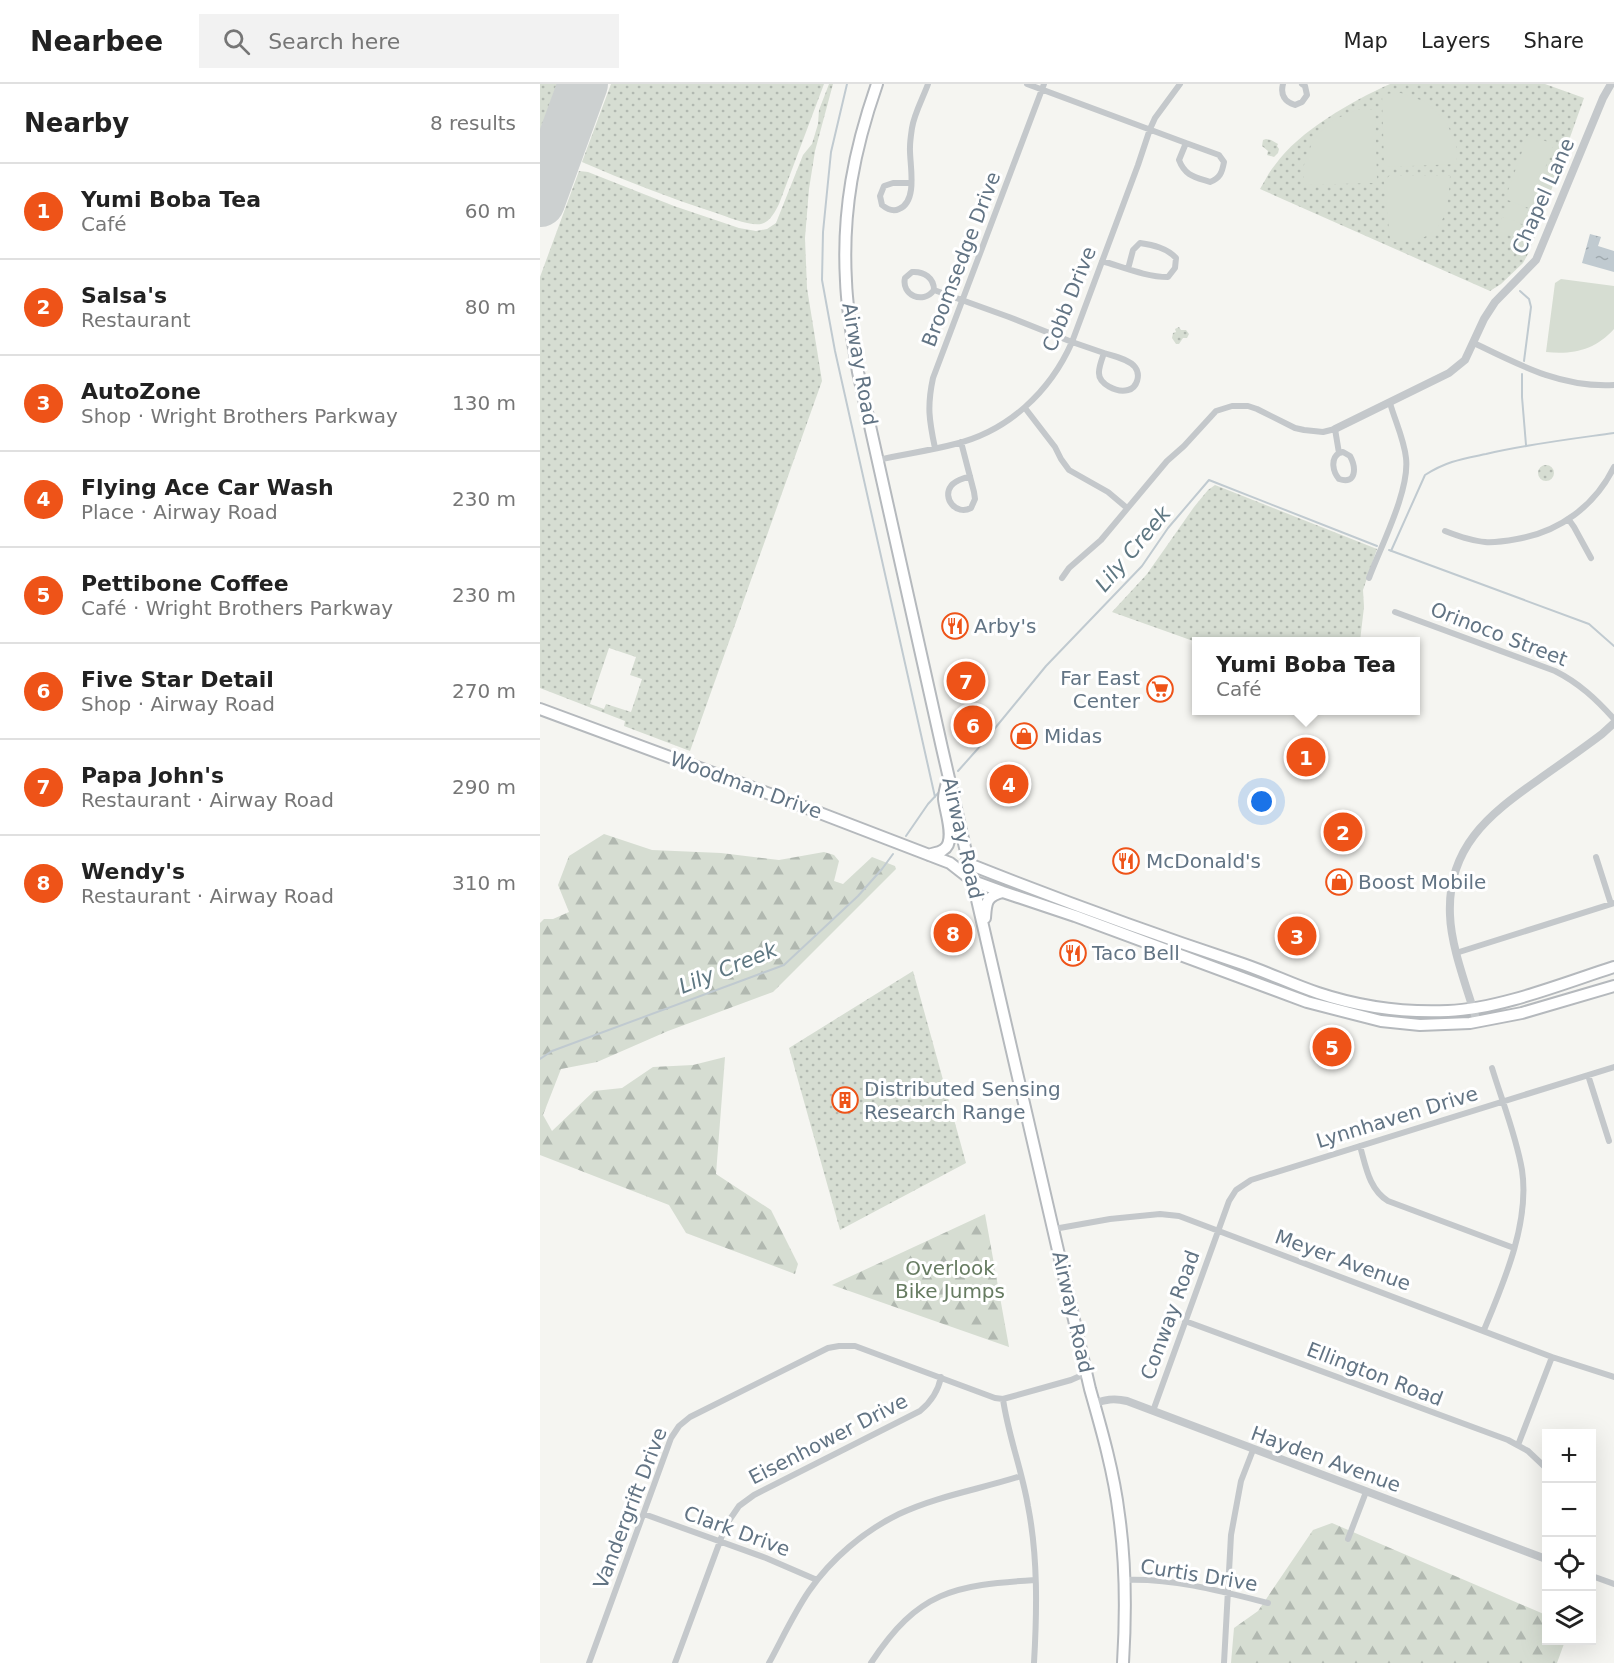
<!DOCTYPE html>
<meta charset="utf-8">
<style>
body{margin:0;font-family:"DejaVu Sans",sans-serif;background:#f2f2f2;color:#222}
.controls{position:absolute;right:18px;bottom:18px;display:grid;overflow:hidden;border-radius:0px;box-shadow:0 6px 24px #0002}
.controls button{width:54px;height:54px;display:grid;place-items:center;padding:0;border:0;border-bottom:2px solid #e0e0e0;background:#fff;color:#222;font:30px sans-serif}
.you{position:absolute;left:722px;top:718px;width:21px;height:21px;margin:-15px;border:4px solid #fff;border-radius:50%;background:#1a73e8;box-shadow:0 0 0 9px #1a73e833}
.badge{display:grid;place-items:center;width:39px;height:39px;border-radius:50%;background:#ee5318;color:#fff;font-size:20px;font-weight:700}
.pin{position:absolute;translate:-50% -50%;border:3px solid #fff;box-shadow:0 2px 6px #0006}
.popup{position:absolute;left:652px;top:553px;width:228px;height:78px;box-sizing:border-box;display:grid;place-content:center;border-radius:0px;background:#fff;filter:drop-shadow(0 2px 4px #0005);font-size:20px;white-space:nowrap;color:#767676}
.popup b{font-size:22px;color:#222}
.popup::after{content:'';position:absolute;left:50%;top:100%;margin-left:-12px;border:12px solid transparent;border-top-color:#fff}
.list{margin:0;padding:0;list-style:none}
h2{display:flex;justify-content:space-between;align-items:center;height:78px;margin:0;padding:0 24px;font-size:26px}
h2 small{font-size:20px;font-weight:400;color:#767676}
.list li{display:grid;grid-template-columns:39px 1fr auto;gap:18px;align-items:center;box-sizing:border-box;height:96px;padding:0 24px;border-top:2px solid #e0e0e0}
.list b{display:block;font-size:22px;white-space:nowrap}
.list p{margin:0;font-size:20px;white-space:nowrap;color:#767676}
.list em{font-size:20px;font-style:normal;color:#767676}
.icon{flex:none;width:33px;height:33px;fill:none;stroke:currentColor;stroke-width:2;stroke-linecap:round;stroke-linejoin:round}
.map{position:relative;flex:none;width:1074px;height:1579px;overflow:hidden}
header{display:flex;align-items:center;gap:36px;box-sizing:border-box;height:84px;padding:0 30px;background:#fff;border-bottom:2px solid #e0e0e0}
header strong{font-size:28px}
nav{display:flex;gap:33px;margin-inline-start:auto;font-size:21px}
.search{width:420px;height:54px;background:#f2f2f2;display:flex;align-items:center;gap:15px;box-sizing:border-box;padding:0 21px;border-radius:0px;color:#767676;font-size:22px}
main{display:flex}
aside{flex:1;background:#fff}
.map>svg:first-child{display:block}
.grass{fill:url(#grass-dots);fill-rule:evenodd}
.forest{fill:url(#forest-firs)}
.garden{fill:#d6ddd2}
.water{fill:url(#water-ripples)}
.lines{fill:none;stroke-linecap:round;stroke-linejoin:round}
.stream{stroke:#c0cad0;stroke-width:2}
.runway{stroke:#ccd0d0;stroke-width:50}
.primary-casing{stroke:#b5b9bd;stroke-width:14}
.minor{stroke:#c4c8cb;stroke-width:6}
.tertiary{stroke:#c4c8cb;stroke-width:8}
.primary{stroke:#fff;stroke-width:10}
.labels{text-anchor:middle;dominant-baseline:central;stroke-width:6;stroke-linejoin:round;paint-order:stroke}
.street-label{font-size:20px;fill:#627484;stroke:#fff}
.poi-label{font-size:20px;fill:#627484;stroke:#fff;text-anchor:start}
.park-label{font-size:20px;fill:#667b61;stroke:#fff}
.water-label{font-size:21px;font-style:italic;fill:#5e7782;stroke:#fff}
</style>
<header>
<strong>Nearbee</strong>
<div class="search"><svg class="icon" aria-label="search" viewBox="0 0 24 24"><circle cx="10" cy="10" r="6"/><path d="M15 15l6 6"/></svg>Search here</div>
<nav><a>Map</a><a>Layers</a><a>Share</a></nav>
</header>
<main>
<aside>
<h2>Nearby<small>8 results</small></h2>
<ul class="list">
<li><span class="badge">1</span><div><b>Yumi Boba Tea</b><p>Café</p></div><em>60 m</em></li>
<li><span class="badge">2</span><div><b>Salsa's</b><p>Restaurant</p></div><em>80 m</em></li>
<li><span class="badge">3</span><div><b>AutoZone</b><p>Shop · Wright Brothers Parkway</p></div><em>130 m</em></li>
<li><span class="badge">4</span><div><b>Flying Ace Car Wash</b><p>Place · Airway Road</p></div><em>230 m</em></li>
<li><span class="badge">5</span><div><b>Pettibone Coffee</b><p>Café · Wright Brothers Parkway</p></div><em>230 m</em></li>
<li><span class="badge">6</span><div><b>Five Star Detail</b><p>Shop · Airway Road</p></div><em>270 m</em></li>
<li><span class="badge">7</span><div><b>Papa John's</b><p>Restaurant · Airway Road</p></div><em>290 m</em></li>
<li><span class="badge">8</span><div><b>Wendy's</b><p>Restaurant · Airway Road</p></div><em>310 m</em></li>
</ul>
</aside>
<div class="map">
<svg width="1074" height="1579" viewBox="0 0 1074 1579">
<defs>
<pattern id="grass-dots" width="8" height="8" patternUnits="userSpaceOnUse" patternTransform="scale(1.5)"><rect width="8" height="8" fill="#d6ddd2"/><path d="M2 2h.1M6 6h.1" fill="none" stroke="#b1b8b0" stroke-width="1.8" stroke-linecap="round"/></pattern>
<pattern id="forest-firs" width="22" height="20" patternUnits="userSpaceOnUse" patternTransform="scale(1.5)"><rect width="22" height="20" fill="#d6ddd2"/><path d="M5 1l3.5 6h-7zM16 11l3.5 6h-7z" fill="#b1b8b0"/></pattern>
<pattern id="water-ripples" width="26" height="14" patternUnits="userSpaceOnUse" patternTransform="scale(1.5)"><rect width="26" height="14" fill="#c0cad0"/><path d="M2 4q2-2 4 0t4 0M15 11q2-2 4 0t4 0" fill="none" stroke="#9fa9ae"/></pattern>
</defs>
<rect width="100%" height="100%" fill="#f5f5f1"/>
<path class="grass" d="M0,0H17L0,47Z
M71,0H284L239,120C235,128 230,138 221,140C209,142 188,133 176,129C130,114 86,97 42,78Z
M289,0H293L275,67L269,105L265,154L267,204L282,297L150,667L84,642L85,637L0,604V193L39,87L48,88L134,122L199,144L216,147L227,145L236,139L263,71L272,60L278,40L279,26ZM69,564L96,573L90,591L102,595L91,628L66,620L64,625L50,620Z
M850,0H1005L1044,14L990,166L983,179L961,200L950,207L720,105C725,97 729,88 735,81C759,47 812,17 850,0Z
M726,55L731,56L738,60L737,62L739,65L738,69L734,73L727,71L728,67L722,62L723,56Z
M639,243L641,246H646L649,250L647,254H643L639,260H636L632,254L633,249L636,248L635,245Z
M998 389a8 8 0 1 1 16 0a8 8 0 1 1-16 0Z
M675,401L837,465L823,506L824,523L820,557L656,558L572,528L607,490L654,423L668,406Z
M373,887L426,1079L300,1146L249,964Z"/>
<path class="forest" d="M64,750L112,766L181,769L239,776L284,768L294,771L299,777L294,797L303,800L332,773L355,782L356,785L233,908L128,947L57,978L21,985L3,1031L12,1047L54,1007L82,1004L113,983L153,981L185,973L176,1090L231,1126L258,1180L255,1190L146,1149L129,1121L0,1071V839L4,835H13L29,828L18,801L29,772Z
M445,1130L469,1263L292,1201Z
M792,1439L1006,1531V1556L1025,1557L1017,1579H691L694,1544L718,1527L773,1446Z"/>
<path class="garden" d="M861,9L886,18L906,37L916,61L917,80L848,83L844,79L842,10Z
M816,26H835L837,95L833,99L764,101V81L773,56L791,37Z
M988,51L1014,60L1004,87L1016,92L1002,129L965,115Z
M849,92H910C908,135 902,158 854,158L850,155L844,98Z
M968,118L999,130L993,144L962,132Z
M962,133L993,145L988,158L957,147Z
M1021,195L1074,202V245C1055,266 1033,271 1006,268L1015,199Z"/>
<path class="water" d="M1050,150L1061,153L1058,162L1074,167V188L1042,179Z"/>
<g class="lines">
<path class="stream" d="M307,0L291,68L283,148L282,196L295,267L395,713
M980,207L989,215L991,223L984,277
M982,290V313L986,361
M849,466L1049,540L1074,562
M851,467L885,391C907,377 922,375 946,370C988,360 1031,355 1074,349
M418,687L442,660L506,582L602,482L628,444L669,396L837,462
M366,752L388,720L401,706
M0,975L12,967L244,881L318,812L342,785L353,770"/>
<path class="runway" d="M0,118L43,0"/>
<g class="primary-casing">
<path id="primary" d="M337,0C314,66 302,127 306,197C307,228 313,258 318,288L402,664L550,1305C562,1347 574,1389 579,1431C586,1480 586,1530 583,1579
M0,625L246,716L410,779L433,797L463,808L535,832L767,918L841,937L880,941L930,939L982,929L1074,902
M389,771C393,769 399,769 403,766C417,758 405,727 404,715C404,709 406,702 408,696
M425,780H429C517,815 607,848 697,878C725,887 751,900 778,909C820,923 863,929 908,927C960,925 1024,899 1074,883
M445,834C446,819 446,812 463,808"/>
</g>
<path class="minor" d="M487,0L646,59L639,76C645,92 655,93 670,98C680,94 682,89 684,78L679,71L646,59
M743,0C740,11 745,18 755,21L762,18L767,11L765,2L762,0
M371,99H353L344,102L340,112L342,121C347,125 353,128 359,125C379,117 369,78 370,63C370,57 371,51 372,44C374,30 383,14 388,0
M562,177C583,183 606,193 628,193L635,184L636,174C627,164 613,161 600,159L593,166L588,185
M394,206C383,221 361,211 365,194L372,188C384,187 394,194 394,206L469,233L532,258L564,269C562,275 559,282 559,288C558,300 577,309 588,306C597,304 601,291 595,283C589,275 573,272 564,269
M934,259C979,281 1022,304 1074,301
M485,324L515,363L521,375L529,386L568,408L587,424
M421,358L434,408L435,415L431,424C416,432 402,414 411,402C415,396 423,395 430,392
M395,364C389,336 387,322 393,294L504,0
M338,376C363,370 389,367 415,360C468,347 510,308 532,258L598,81L610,45L615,34L640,0
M1029,436L1034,443L1051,474
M905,447C918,452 931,457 945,458C955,459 966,457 977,455C1019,448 1055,422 1074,383
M522,494L529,484L561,456L627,377L644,362L676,327L692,322H708L717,325L755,344L764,346L783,348L795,345L799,369C790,375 793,388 799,395C817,401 816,383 810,372L803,368L799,369
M829,494C841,462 870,406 866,374C864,355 855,337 850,319
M855,528L1015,587C1039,599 1056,615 1074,635
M1056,773L1071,820
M916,869L1074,819
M1048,991L1069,1057
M820,1062C826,1083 829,1105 848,1117L974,1164
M514,1145L570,1135L620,1130L639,1132L1012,1273L1074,1293
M645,1237L968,1356L988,1367L1006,1384
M944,1246C964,1198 990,1138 982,1086C976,1051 962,1017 952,984
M463,1315C468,1351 482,1386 488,1422C498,1473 497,1527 494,1579
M613,1327L689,1117L696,1106L711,1096L1074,983
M978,1361L1012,1273
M104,1430L226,1474L277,1496
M808,1455L826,1408
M1052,1492L1074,1500
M584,1496C633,1494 681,1507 728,1519
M49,1579L131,1354L139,1342L150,1333L288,1264L299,1262H315L455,1314L463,1315L531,1296L547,1289
M135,1579L186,1441L199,1422L214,1411L380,1327C391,1318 398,1308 401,1293
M229,1579C242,1555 254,1529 269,1507C291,1475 324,1447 359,1430C397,1412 441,1405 481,1392
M331,1579C378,1507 414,1501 495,1496
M684,1579L691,1451L701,1397L713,1366"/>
<path class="tertiary" d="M795,345L909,289L925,276L944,235L955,218L996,176L1063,14L1071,0
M937,938C928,906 911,864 910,831C907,764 948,731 998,696C1019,681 1041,666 1062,650L1074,639
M554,1320C565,1315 574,1314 587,1317L1006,1475"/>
<use href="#primary" class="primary"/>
</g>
<defs>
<g id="restaurant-ring" transform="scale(1.35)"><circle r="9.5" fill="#fff" stroke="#ee5318" stroke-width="1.5"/><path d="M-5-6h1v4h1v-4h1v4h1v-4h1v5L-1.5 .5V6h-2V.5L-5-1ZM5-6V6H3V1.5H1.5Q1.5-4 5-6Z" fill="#ee5318"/></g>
<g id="supermarket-ring" transform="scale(1.35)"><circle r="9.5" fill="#fff" stroke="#ee5318" stroke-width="1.5"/><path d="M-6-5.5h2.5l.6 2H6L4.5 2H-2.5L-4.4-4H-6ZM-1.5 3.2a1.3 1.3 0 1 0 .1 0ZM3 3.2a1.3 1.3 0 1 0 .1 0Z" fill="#ee5318"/></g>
<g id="shop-ring" transform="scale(1.35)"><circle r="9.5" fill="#fff" stroke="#ee5318" stroke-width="1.5"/><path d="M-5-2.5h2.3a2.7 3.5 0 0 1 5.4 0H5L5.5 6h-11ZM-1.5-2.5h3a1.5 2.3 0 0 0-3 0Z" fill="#ee5318"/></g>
<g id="building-ring" transform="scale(1.35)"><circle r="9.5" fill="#fff" stroke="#ee5318" stroke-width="1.5"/><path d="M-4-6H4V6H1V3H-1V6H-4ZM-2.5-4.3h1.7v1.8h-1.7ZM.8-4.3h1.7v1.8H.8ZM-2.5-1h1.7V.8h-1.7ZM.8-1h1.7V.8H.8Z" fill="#ee5318"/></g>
</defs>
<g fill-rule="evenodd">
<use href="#restaurant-ring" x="415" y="542"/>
<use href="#supermarket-ring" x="620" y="605"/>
<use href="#shop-ring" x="484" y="652"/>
<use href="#restaurant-ring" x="586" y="777"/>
<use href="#shop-ring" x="799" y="798"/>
<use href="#restaurant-ring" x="533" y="869"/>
<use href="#building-ring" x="305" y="1016"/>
</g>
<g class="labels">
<g class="street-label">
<text transform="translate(1003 112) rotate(-66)">Chapel Lane</text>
<text transform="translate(421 175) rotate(-69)">Broomsedge Drive</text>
<text transform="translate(529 215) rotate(-68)">Cobb Drive</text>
<text transform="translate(320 280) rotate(80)">Airway Road</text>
<text transform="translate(959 550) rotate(21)">Orinoco Street</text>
<text transform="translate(206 701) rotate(20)">Woodman Drive</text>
<text transform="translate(423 754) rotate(77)">Airway Road</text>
<text transform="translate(857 1033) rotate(-17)">Lynnhaven Drive</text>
<text transform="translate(803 1176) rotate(20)">Meyer Avenue</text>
<text transform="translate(533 1228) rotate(77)">Airway Road</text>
<text transform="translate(630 1231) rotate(-70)">Conway Road</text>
<text transform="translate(835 1290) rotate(21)">Ellington Road</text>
<text transform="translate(288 1355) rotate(-27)">Eisenhower Drive</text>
<text transform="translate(786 1375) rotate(20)">Hayden Avenue</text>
<text transform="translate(90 1424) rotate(-69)">Vandergrift Drive</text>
<text transform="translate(197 1447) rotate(20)">Clark Drive</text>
<text transform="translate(659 1491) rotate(9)">Curtis Drive</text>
</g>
<g class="poi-label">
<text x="434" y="542">Arby's</text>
<text x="600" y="594" text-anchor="end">Far East<tspan x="600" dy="23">Center</tspan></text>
<text x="504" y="652">Midas</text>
<text x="606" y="777">McDonald's</text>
<text x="818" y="798">Boost Mobile</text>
<text x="552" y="869">Taco Bell</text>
<text x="324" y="1005">Distributed Sensing<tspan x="324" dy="23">Research Range</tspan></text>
</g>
<g class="park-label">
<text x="410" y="1184">Overlook<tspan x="410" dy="23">Bike Jumps</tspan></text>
</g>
<g class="water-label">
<text transform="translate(593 465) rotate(-50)">Lily Creek</text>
<text transform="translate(188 884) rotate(-22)">Lily Creek</text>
</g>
</g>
</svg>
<div class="controls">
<button>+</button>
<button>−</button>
<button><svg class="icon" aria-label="locate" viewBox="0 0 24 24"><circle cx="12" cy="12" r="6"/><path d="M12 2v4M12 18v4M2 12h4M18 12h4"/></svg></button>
<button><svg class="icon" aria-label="layers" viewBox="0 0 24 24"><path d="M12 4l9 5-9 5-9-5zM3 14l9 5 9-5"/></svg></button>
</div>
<div class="you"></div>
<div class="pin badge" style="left:766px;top:673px">1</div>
<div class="popup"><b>Yumi Boba Tea</b>Café</div>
<div class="pin badge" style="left:803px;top:748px">2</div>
<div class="pin badge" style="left:757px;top:852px">3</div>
<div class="pin badge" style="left:469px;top:700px">4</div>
<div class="pin badge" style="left:792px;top:963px">5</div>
<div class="pin badge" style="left:433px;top:641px">6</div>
<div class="pin badge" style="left:426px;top:597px">7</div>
<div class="pin badge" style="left:413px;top:849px">8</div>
</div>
</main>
